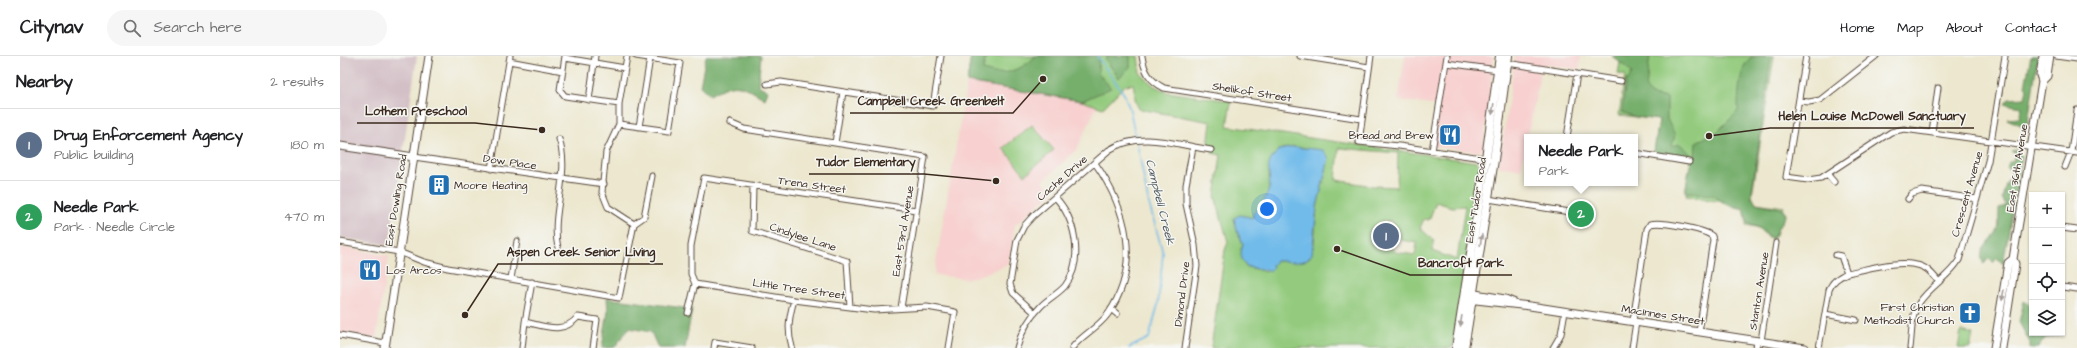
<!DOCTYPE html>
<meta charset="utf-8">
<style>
body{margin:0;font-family:"Architects Daughter",sans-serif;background:#f6f6f6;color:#202124}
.controls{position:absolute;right:12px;bottom:12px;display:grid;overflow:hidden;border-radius:0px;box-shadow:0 1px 3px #0004}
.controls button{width:36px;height:36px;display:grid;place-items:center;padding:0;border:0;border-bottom:1px solid #e0e0e0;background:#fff;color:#202124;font:20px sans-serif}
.you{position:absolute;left:927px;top:153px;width:14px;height:14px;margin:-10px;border:3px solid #fff;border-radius:50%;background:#1a73e8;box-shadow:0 0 0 6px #1a73e833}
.badge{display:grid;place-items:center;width:26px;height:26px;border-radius:50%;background:#0f766e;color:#fff;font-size:13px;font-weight:700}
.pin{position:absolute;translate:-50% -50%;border:2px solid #fff;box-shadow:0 1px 4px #0006}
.popup{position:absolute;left:1184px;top:78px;width:114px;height:52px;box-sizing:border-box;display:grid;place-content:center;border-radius:0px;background:#fff;filter:drop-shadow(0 1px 3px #0005);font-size:13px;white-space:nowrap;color:#757577}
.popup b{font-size:15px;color:#202124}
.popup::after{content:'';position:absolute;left:50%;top:100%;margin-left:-8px;border:8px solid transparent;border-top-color:#fff}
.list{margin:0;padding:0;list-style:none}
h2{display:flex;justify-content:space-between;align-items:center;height:52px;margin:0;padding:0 16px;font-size:17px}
h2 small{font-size:13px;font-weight:400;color:#757577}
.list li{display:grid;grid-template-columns:26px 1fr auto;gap:12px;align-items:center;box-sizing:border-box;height:72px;padding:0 16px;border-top:1px solid #e0e0e0}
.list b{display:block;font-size:15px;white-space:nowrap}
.list p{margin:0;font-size:13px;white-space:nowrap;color:#757577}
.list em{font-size:13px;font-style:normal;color:#757577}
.icon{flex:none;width:22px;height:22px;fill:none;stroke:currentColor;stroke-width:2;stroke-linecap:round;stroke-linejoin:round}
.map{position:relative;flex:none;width:1737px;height:292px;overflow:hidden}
header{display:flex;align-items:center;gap:24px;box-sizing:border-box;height:56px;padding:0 20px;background:#fff;border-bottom:1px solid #e0e0e0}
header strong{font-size:19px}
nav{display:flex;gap:22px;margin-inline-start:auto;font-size:14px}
.search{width:280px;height:36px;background:#f6f6f6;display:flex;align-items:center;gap:10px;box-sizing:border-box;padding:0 14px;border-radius:22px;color:#757577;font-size:15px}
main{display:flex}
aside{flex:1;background:#fff}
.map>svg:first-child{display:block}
.built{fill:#f7d0cf}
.industrial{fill:#d2bec5}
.green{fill:#93ca7d;stroke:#677a4e;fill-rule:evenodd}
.forest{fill:#76ae6c;stroke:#586c45}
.water{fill:#71bbea;stroke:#567284}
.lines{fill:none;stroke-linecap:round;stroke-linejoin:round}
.stream{stroke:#71bbea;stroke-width:1.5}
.street-casing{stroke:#564638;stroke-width:7}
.secondary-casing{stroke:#564638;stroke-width:9}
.primary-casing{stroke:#564638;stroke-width:10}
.street{stroke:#fff;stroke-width:5}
.secondary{stroke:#fff;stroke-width:7}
.primary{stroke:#fff;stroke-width:8}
.oneway{fill:#a79f9a}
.labels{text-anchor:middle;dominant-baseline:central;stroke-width:3;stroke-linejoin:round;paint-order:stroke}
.street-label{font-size:11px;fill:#3b2a1e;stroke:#f6f6f2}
.poi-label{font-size:11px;fill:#3b2a1e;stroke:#f6f6f2;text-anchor:end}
.water-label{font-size:12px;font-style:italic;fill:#4b565b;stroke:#f6f6f2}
.leader{fill:none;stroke:#3b2a1e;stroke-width:1.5}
.callout-dot{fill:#3b2a1e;stroke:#f6f6f2;stroke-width:1.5}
.callout-label{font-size:12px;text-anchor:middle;font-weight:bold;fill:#3b2a1e;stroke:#f6f6f2;stroke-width:3;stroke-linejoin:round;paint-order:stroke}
</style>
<header>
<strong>Citynav</strong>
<div class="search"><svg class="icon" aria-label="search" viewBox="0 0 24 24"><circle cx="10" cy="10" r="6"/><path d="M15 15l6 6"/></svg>Search here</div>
<nav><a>Home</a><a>Map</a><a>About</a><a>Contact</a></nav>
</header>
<main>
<aside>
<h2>Nearby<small>2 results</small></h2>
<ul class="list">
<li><span class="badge" style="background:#5c6f8a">1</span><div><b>Drug Enforcement Agency</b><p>Public building</p></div><em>180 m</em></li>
<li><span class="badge" style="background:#2e9e5b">2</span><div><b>Needle Park</b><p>Park · Needle Circle</p></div><em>470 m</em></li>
</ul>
</aside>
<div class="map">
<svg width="1737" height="292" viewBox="0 0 1737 292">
<rect width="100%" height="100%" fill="#f6f6f2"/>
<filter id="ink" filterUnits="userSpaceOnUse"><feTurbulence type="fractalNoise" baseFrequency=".025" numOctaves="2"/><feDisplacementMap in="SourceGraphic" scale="8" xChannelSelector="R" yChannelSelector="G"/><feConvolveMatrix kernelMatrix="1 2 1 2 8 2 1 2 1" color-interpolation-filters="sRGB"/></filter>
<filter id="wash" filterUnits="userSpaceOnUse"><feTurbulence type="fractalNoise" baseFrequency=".012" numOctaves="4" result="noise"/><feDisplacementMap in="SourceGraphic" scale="16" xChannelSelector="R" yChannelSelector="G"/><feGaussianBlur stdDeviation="0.9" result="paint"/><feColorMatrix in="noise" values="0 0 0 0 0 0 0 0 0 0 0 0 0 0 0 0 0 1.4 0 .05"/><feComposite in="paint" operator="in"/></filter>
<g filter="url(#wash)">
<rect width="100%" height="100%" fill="#ece7ce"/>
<path class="built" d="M1065,0H1154L1143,93L1139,96L1091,90L1097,50L1058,44Z
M1175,0H1241L1239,13L1202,8L1181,113L1159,111Z
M627,26L742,45L757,50L737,93L703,125L713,136L675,169L668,209L629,223L594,219Z
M0,191L49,200L36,282L0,277Z"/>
<path class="industrial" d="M0,0H77L49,189L0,182Z"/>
<path class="green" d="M631,0H798L800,17L813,29L826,36L891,45L887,70L1137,106L1141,112L1112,292H871L885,194L888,186L875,140L881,99L872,97L874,89H868L871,66L799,53C793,42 796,39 793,28L785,29L763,52L742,45L627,26ZM954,91L981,94L987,110L977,151L974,188L970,201L964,205H936L926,216L905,210L901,193L903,188L897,175L894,162L905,160L913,162V158C921,153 928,140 929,131C931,114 924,106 941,93ZM999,92L1058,97L1057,131L1033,130L996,124ZM1096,146L1112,151L1125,150L1117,204L1092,195L1094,185L1080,172L1084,163L1089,164ZM1045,164L1047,166L1050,164L1061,179L1058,181L1061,184L1077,187L1075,199L1055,196L1051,191L1046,194L1044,192L1040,193L1030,179L1033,177L1031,174Z
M1281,0H1434L1412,139L1416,147L1444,151L1436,179L1432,184L1416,171L1406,169L1407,150L1346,140L1351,103L1314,96L1319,64L1279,59L1285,19L1278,18Z
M692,69L714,94L685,119L663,92Z
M1621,275L1633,278L1630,292H1618Z"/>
<path class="forest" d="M366,0H421L418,29L428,35L425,43C400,28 396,24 370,39L360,30Z
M631,0H646L643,14C648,15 654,18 659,17C671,17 688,10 695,0H759L758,17L771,32L742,45L627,26Z
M770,0H790V11L779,22L765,3Z
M1272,0H1310L1306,32L1311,39L1327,42V63L1335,79L1332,90L1340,88L1355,102L1356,86L1377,76L1398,55C1398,43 1399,7 1412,1C1417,0 1426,0 1431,0L1411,141L1416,147L1442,153L1446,158L1432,183L1420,172L1407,167L1404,153L1388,149L1372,139L1345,136L1351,103L1314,96L1319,64L1296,61L1282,56L1286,24L1289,23L1292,16Z
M1691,0H1698L1687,72L1667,63L1679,62L1682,51L1665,48L1669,43L1685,42L1687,32L1685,30Z
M1677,94L1682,100L1663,208L1657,202L1653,207L1649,202L1644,208C1635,194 1652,186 1657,175C1660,170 1658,160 1659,153L1666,149L1662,142L1666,128L1673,114L1667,112L1669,106H1673L1675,98L1671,95Z
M267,242L352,253L345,292H318L311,276L289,272L275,291L262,292L268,255Z
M1684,245L1692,250V277H1719L1718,279L1705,282L1698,292H1690V287L1679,266Z"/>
<path class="water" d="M954,91L983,94L989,102L977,151L972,198C963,211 950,204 936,205L932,209L933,211L930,215L908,211C900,206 900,196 903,188L897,175L894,162L900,159L913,162V158C920,151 927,142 929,132C932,115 922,110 939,94Z"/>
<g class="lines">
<path class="stream" d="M757,0L784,38L790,54L796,83
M789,292L809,282L818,249L823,197L808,144L797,87"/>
</g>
</g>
<g filter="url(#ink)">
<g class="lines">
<g class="street-casing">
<path id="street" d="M225,0L220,34L225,40L279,48
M287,0L279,48V68L266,96L262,136L268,151L294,168
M802,0C804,15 810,25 824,32L1021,63
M960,0L1029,11
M1031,0L1019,86L1059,90L1149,103
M1466,0L1446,121L1468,124L1481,122L1551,76L1564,73L1737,97
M1716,0L1737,3
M225,2L285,12
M169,5L223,15
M1106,7L1158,14
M1167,7L1281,25
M427,28L441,26L593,50L601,0
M249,44L255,0
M1459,45L1469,46L1480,44L1536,0
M390,67L404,73L585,101L561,252
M279,68L329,75L340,7L296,0
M299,71L310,2
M1592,76L1598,32
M1227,81L1237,18
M495,87L503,36
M1092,95L1107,0
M1295,97L1349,106
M74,101L264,128
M1725,111L1731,96L1737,54
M151,113L170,0
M1488,119L1494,126
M413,130L412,175L507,205L510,251
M1148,143L1230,156L1242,165L1247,163L1250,159V154L1246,150L1239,151L1230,156
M1568,143L1572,138L1582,135L1637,143
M294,168L304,161L312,120
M1722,172L1737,174
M0,186L59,196L84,206L108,212L279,242L294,168
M218,192C210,156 231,119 219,83
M1496,199L1501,200L1507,217
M171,223L177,185
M355,228L454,244L534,254L587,251L615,256L609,292
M1722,231L1737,233
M771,253L777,258
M348,257L355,228L351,218V190L364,122L576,154
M695,257L673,237L670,228L677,184L684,170L693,160L769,94C800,74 837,89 871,94
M1485,258L1516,264
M1293,265L1307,173L1310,168C1321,165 1363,173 1372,180L1373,184L1359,276
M185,266L192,226
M0,279L45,287
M1421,285L1436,187
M452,291C447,274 449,261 454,244
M182,292L185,266C205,270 222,279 238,261L257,264L253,292
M374,292L375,286L412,292
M677,292C681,276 690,261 701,250C709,242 718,238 725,230C744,205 736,163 715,141
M732,292C742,279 758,272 768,258C802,209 787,153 755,107
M845,292L857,210L855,189L846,148V129L853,91
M1213,292L1221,278L1225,255
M1292,292L1296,266
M1416,292L1417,284
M1479,292L1489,234C1492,225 1499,221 1507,217C1529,213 1561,202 1583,211C1590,214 1594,220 1599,226
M1570,292C1572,278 1571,258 1579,247C1590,230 1609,221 1619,204L1648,105L1665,0"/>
</g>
<g class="secondary-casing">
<path id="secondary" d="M1702,25L1700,19L1703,0
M0,90L74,101
M1129,237L1165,243L1175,247
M1127,243L1190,250L1465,292
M45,292L89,0
M1654,292L1668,207L1673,203
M1662,292L1675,208L1673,203L1702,25L1707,20L1710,0"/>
</g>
<g class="primary-casing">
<path id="primary" d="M1116,292L1146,102L1160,0
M1124,292L1154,104L1168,0"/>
</g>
<use href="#street" class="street"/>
<use href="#secondary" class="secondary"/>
<use href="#primary" class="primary"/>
</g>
<defs><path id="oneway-solid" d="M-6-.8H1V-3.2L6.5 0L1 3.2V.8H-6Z"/></defs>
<g class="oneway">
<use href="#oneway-solid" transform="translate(1153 53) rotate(98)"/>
<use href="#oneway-solid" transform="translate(1141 184) rotate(-81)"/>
<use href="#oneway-solid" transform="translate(1663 239) rotate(100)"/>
<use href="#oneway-solid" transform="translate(1121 265) rotate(99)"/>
</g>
</g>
<defs>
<g id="restaurant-square" transform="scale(1.15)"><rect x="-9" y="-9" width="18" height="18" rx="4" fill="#1f6fb2" stroke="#f6f6f2"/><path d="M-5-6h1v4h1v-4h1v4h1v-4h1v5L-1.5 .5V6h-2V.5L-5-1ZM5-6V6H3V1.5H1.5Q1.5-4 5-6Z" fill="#fff"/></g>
<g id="building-square" transform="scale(1.15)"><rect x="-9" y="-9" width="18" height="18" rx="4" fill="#1f6fb2" stroke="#f6f6f2"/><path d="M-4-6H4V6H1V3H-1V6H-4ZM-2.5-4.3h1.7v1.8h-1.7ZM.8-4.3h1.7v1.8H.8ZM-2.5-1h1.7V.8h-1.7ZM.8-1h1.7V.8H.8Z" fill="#fff"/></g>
<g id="church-square" transform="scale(1.15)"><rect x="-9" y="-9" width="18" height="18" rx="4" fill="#1f6fb2" stroke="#f6f6f2"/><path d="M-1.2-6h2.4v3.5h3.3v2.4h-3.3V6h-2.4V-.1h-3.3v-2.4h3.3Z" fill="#fff"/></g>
</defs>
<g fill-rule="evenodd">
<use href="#restaurant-square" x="1110" y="79"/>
<use href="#building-square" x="99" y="129"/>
<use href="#restaurant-square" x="30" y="214"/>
<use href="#church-square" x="1630" y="257"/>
</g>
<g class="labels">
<g class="street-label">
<text transform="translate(912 36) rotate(9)">Shelikof Street</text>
<text transform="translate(170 106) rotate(8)">Dow Place</text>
<text transform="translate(1677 112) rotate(-81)">East 36th Avenue</text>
<text transform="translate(722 122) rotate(-41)">Cache Drive</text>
<text transform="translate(472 129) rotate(8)">Trena Street</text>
<text transform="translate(1627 138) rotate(-74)">Crescent Avenue</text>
<text transform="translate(56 144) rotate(-81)">East Dowling Road</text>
<text transform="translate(1136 144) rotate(-81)">East Tudor Road</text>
<text transform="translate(563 175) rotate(-81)">East 53rd Avenue</text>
<text transform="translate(463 181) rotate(18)">Cindylee Lane</text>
<text transform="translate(459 233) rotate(8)">Little Tree Street</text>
<text transform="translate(1419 235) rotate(-81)">Stanton Avenue</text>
<text transform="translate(842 238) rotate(-83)">Dimond Drive</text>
<text transform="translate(1323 259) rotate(9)">MacInnes Street</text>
</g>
<g class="poi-label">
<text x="1094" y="79">Bread and Brew</text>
<text x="114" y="129" text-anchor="start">Moore Heating</text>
<text x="46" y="214" text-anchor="start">Los Arcos</text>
<text x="1614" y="251">First Christian<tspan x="1614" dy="13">Methodist Church</tspan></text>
</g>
<g class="water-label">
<text transform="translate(820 146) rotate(76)">Campbell Creek</text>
</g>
</g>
<path class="leader" d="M703 23L673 57H510M202 74L135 67H17M1369 80L1430 72H1634M656 125L584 118H469M125 259L158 208H323M997 193L1070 219H1172"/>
<g class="callout-dot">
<circle cx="703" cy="23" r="4"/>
<circle cx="202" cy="74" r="4"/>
<circle cx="1369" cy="80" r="4"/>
<circle cx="656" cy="125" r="4"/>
<circle cx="125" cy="259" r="4"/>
<circle cx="997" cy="193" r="4"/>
</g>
<g class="callout-label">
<text x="591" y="49">Campbell Creek Greenbelt</text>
<text x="76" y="59">Lothem Preschool</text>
<text x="1532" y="64">Helen Louise McDowell Sanctuary</text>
<text x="526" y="110">Tudor Elementary</text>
<text x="241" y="200">Aspen Creek Senior Living</text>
<text x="1121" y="211">Bancroft Park</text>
</g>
</svg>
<div class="controls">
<button>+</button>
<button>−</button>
<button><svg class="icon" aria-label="locate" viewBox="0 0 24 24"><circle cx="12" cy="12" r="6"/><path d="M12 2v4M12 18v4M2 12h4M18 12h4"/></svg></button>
<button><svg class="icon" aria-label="layers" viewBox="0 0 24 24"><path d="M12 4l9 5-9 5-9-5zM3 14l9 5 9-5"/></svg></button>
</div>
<div class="you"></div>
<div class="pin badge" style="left:1046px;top:180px;background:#5c6f8a">1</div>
<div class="pin badge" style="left:1241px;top:158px;background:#2e9e5b">2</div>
<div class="popup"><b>Needle Park</b>Park</div>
</div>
</main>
